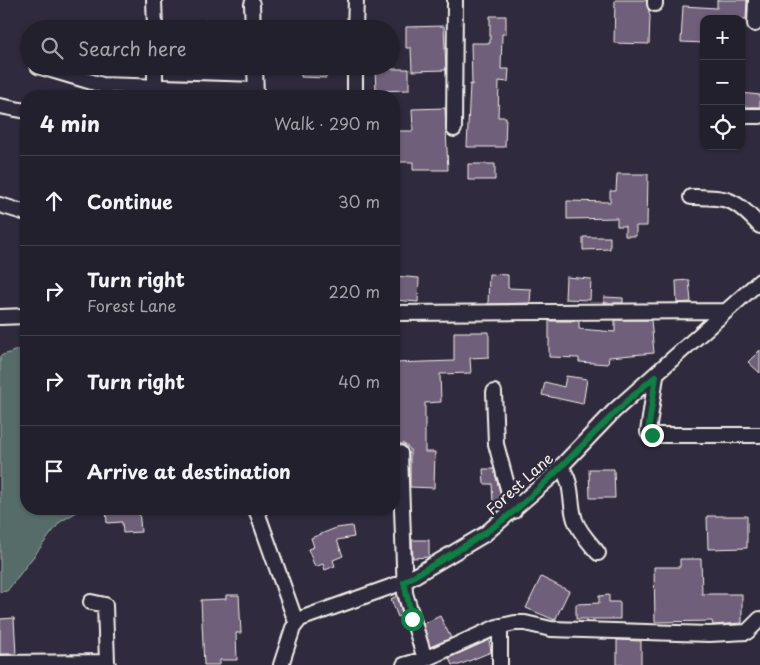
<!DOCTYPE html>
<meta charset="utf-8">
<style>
body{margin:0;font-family:"Playpen Sans",sans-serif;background:#2b2836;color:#f1f3f6}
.controls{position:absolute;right:15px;top:15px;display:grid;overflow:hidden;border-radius:10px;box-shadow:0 1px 4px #0004}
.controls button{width:45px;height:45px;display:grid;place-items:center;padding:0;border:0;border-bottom:1px solid #403e4a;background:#23202e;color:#f1f3f6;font:25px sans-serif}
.stop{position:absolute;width:15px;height:15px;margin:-11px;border:4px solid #0b8043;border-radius:50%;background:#fff}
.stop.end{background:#0b8043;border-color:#fff;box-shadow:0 1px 5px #0008}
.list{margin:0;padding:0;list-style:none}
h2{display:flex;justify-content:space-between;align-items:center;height:65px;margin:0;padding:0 20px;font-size:21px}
h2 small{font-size:16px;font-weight:400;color:#a3a3aa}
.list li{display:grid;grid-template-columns:32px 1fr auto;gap:15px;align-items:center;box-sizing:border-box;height:90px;padding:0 20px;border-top:1px solid #403e4a}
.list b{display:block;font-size:19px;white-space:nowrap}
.list p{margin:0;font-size:16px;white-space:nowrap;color:#a3a3aa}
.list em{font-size:16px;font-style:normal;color:#a3a3aa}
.icon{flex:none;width:28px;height:28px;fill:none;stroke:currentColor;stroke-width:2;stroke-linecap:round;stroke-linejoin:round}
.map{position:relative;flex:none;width:760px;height:665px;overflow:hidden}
.search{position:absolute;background:#23202e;box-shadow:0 1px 4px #0004;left:20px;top:20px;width:380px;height:55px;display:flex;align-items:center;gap:12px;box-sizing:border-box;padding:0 18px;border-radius:28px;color:#a3a3aa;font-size:19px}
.panel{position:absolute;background:#23202e;box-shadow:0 1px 4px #0004;left:20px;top:90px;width:380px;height:425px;border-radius:20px}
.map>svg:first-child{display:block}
.green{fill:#566c68;stroke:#a5aea8}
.building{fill:#6f5f7a;stroke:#f4f1e8}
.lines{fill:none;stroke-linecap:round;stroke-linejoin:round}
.minor-casing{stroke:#f4f1e8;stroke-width:18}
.minor{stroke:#2f2a3d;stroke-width:14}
.route{stroke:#0b8043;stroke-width:6}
.labels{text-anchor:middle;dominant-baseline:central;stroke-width:4.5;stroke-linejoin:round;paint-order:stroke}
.street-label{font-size:15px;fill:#f4f1e8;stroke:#2f2a3d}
</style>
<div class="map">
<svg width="760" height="665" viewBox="0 0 760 665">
<rect width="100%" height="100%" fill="#2f2a3d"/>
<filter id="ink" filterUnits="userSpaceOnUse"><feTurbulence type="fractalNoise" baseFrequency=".02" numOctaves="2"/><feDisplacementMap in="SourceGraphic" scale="10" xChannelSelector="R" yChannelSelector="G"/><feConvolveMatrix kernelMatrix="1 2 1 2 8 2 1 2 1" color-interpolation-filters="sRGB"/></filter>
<g filter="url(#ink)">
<path class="green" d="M26,347V509H82L60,522L7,591L0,592V356Z"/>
<path class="building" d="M615,0H646L650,16L649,44L614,43Z
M717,0H747L746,19H704V43L681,42L683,6L717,8Z
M490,16H506V34H502L501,69H509L508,82L499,81L498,117H506L505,147H467L470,84L472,85L471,43H490Z
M205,20H244V29H205Z
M444,26L446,70L412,71L411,48H406V27Z
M301,66H327L326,78L301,77Z
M375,69H409V90L376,91Z
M741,93L760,95V107H741Z
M445,108L448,170H413V162H394V131H413L412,109Z
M468,164H495V180H468Z
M617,174H648L647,226H636V236H625V226H617V218L567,219V201L610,202V191H616Z
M583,237H610V249L583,250Z
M489,274L508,275V288L531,289L530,303L488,304Z
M394,276L419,278L418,302L394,300Z
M566,277L591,279L590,300L565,299Z
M689,280L691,302L677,303L676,281Z
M604,297L623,298V303H604Z
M615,320H651L654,353L609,357L608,364L579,362V358L549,357V321H579V329L615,332Z
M454,332H489V357L470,358L471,373L440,374L441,402L425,403V452H435L434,488L410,487V449L404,444H394V363L454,361Z
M760,350V373L748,362Z
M566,376L587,379L583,404L542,395L545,382L564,387Z
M483,469H494L503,504H493L492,484H484Z
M589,469H614L615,498H590Z
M106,509H139L141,532L123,533L122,522L107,523Z
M707,516H747V548L708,549Z
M352,526L354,537L337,540L343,556L333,560L335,566L325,570L323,564L315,567L308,549L314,547L311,538L336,528Z
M412,540H429V557L413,558Z
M680,559H701L702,594H742V623L713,625L712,621L655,622L654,567H680Z
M541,577L569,591L555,620L526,608Z
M226,595H239L241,633H236L237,660H220V665H204L201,600L226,599Z
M609,595V602H620V619H576V604L599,603V596Z
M397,596L403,616L398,617L391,599Z
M440,616L451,638L430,647L423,624Z
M14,618L16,654H0V619Z
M489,640L491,652L459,665H452L449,658Z
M617,640L641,641V665H617Z"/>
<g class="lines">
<g class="minor-casing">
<path id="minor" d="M154,0L155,29
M655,0V4
M252,4L253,29
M755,24L756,0
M355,29L356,0
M38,66L102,85L256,90
M155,66V95
M255,66L256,96
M355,96V66
M0,106L26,111
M741,116H760
M454,129L455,0
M691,197C729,198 733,197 760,226
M0,205L26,213
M394,313L724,311
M0,317L26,316
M656,376L648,432L650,435H760
M494,392L496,444L514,511
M400,453L405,593L425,659
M561,467C574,484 569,502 575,520C579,532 590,543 598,553
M256,509L296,622
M91,602L105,605L107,662
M0,663L107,662L108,665
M281,665L293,628L300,619L404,582L485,534L550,478L614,411L760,281
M404,665L425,659L497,627L515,623H525L551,629L709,634L747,632L760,619
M500,665V626"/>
</g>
<use href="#minor" class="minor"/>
</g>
</g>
<g class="lines" filter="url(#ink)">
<path class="route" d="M412,619L404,582C442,559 479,540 513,512C564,469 605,417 656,376L648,432L652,435"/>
</g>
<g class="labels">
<g class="street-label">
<text transform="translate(519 483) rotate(-42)">Forest Lane</text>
</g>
</g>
</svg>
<div class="controls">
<button>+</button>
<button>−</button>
<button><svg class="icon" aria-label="locate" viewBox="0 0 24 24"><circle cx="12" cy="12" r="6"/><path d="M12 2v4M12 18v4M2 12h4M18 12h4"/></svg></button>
</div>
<div class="stop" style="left:412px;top:619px"></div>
<div class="stop end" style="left:652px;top:435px"></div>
<div class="search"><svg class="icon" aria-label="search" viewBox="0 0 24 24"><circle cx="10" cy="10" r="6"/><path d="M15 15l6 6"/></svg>Search here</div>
<section class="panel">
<h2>4 min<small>Walk · 290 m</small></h2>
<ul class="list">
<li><svg class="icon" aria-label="ahead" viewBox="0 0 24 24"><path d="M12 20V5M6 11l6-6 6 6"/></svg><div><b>Continue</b></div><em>30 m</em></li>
<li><svg class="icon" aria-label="right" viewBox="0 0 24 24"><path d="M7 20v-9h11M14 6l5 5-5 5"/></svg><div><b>Turn right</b><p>Forest Lane</p></div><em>220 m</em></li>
<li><svg class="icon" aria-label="right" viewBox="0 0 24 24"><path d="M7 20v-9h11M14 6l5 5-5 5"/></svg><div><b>Turn right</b></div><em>40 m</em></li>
<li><svg class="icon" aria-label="arrive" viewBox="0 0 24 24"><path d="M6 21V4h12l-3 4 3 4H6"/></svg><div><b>Arrive at destination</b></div></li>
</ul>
</section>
</div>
